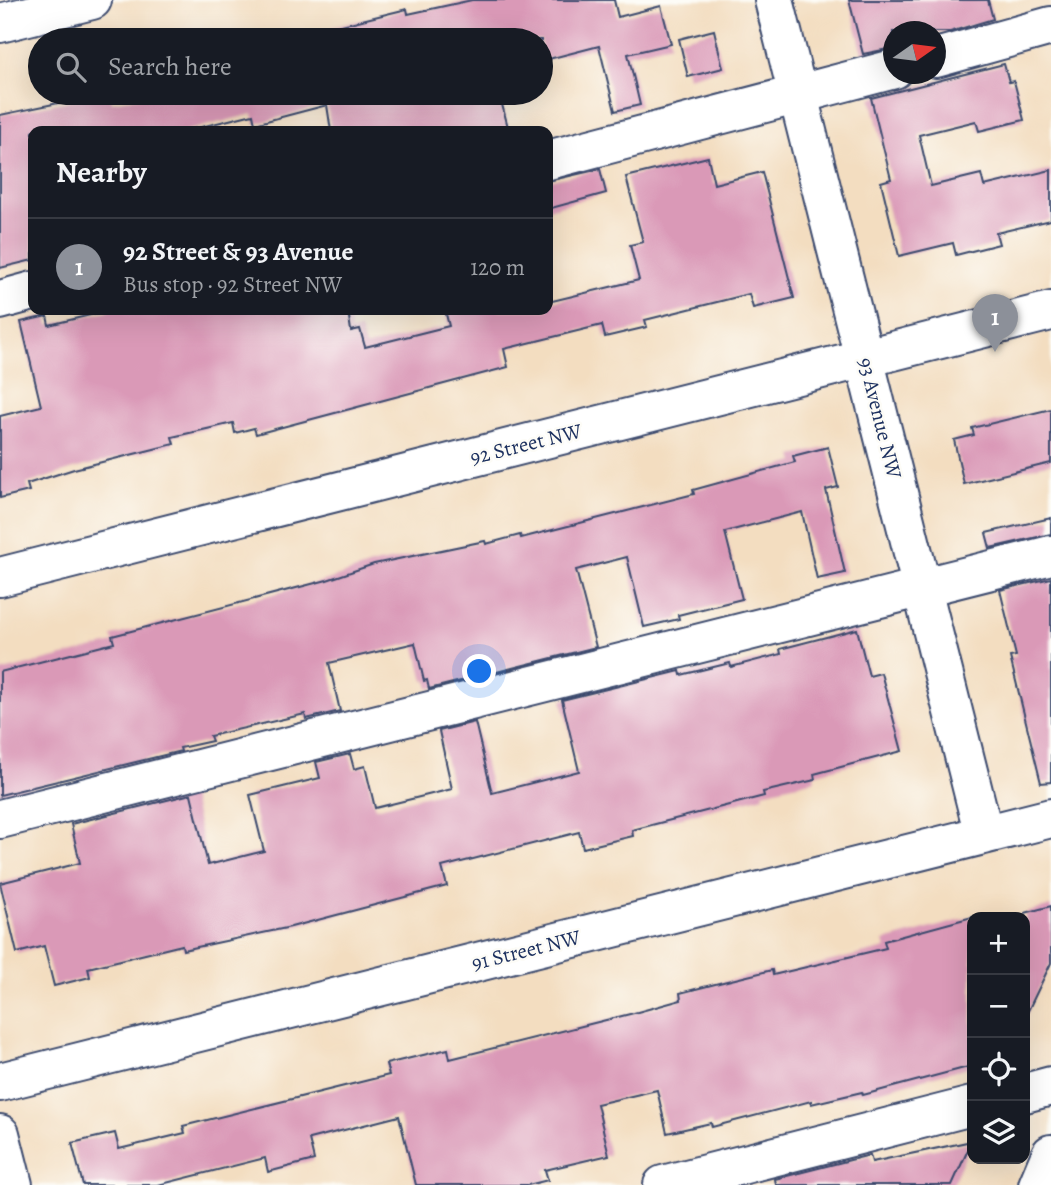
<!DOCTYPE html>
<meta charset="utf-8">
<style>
body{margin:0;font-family:Alegreya,serif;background:#242831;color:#f1f3f6}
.controls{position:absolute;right:21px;bottom:21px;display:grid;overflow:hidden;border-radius:14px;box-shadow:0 7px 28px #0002}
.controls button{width:63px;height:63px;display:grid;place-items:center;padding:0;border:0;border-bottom:2px solid #363941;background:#171b24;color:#f1f3f6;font:35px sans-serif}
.compass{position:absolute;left:883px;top:21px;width:63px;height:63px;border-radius:50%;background:#171b24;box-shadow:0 7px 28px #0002;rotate:76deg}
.you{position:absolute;left:480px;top:672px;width:24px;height:24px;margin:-18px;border:5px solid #fff;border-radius:50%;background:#1a73e8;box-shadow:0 0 0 10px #1a73e833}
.badge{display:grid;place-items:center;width:46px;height:46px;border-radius:50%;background:#8c9099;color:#fff;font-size:23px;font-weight:700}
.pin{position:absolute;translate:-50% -58px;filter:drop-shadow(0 2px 4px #0008)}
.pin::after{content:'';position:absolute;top:37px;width:24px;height:21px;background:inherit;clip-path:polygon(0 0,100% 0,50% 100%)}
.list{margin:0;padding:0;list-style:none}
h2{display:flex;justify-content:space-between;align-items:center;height:91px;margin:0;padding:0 28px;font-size:30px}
h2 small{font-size:23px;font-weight:400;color:#9ea1a6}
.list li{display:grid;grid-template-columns:46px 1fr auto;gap:21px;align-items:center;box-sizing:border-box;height:98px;padding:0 28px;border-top:2px solid #363941}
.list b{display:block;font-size:26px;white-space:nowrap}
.list p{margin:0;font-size:23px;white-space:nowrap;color:#9ea1a6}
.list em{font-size:23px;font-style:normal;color:#9ea1a6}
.icon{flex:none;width:38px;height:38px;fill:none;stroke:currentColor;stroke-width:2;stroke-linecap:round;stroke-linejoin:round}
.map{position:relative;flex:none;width:1051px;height:1185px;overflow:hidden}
.search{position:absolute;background:#171b24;box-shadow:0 7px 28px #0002;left:28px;top:28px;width:525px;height:77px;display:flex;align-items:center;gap:18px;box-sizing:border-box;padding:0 24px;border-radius:38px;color:#9ea1a6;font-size:26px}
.panel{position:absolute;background:#171b24;box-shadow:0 7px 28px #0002;left:28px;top:126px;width:525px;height:189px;border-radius:14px}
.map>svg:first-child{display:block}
.building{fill:#da99b7}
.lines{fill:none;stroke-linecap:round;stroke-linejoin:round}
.minor-casing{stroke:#3b496d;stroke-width:42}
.major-casing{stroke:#3b496d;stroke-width:42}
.minor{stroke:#fff;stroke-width:38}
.major{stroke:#fff;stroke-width:38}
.labels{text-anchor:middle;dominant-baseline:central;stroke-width:5;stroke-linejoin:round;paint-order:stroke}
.street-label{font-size:21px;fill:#1b2f5e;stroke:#fdfcf7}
</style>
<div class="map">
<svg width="1051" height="1185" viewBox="0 0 1051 1185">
<rect width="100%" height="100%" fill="#fdfcf7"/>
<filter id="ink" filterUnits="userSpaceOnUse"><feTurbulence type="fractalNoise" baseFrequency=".0143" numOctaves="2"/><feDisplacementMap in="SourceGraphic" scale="14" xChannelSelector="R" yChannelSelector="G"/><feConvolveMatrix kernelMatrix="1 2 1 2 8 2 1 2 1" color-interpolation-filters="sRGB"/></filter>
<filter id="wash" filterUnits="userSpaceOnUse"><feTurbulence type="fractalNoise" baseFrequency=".00686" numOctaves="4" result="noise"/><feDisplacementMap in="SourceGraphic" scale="28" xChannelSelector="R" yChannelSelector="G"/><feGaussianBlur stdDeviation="1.57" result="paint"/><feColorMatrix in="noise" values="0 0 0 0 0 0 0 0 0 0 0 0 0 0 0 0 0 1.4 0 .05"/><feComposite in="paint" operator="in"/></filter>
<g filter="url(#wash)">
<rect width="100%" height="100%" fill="#f3ddc0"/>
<g id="blocks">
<path class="building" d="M472,0H614L618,17L661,6L671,44L628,54L640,105L615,111L599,46L541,61V40H322L321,30L407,9L408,14Z
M849,0H988L993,19L950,32H893V48L863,54Z
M714,30L723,68L688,77L679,39Z
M1004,64L1009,82L1014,81L1024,120L979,131L976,121L919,135L931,186L981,174L984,186L1051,170V220L996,233L999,244L956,255L953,243L899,256L881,182L891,179L871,98Z
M107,93H110L112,102L163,93H499L509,131H331L327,105L255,124L253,114L185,131H33V260L0,268V115Z
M708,157L714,184L762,172L794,298L753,308L749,294L645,320L647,327L605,337L602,325L504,349L508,367L256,434L254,428L235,433L233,423L172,437L174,444L74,469L27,484L29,491L0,498V416L41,406L21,322L47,316L49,325L111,310H348L351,331L360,329L365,347L449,326L445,310H548V302L639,280L630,245L643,242L626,177Z
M600,169L606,193L548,209V181Z
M1051,409V463L964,484L954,440L974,435L972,428Z
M828,447L838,487L826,490L845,573L817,579L802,512L725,532L742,599L678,615L679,619L644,627L627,557L576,570L596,647L429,689L427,680L424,681L415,643L329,663L340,711L306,719L305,714L210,736L212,741L180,748L181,751L0,795V672L114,643L112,636L327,580L374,564L485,541L486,544L520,535L521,538L694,494L693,490L795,462L793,456Z
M1051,518V534L990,548L986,533Z
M1051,578V782L1041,783L1010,657L1016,656L1000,590Z
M857,629L869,676L881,673L902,751L814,774L815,780L763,792L764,796L632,830L633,836L583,848L579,832L442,867L447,886L291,927L183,950L182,945L88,968L90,977L54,986L44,946L17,953L0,883L80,863L71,824L191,794L208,865L264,851L250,795L320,778L316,762L350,754L354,769L365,766L375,808L452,789L439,731L475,722L492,793L579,771L562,700L680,671L681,675L730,663L731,667L781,654L780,649Z
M1051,906V963L1025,1017V913Z
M972,917V1066L863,1095L862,1092L811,1104V1101L712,1127L711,1123L667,1133L657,1090L597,1104L609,1155L545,1170L548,1180L528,1185H416L399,1116L309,1139L314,1160L268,1172L265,1158L158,1185H83L72,1143L115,1133L119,1149L185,1133L183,1126L389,1075L386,1064L448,1049L450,1059L634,1013L681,1000L680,993L727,981L772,970L773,975L886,948L884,941Z
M972,1141L952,1185H776L775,1179L870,1155L872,1162Z"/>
</g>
</g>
<g filter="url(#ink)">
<use href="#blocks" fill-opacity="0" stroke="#3b496d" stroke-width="2"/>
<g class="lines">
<g class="minor-casing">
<path id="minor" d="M774,0L984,835
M0,23L92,0
M936,58L1051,26
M548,160L894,69
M0,300L33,291
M0,577L1051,311
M0,819L1051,555
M0,1082L1051,818
M1025,1093L1051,1086
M0,1134L13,1185
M663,1185L972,1106"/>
</g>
<g class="major-casing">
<path id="major" d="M1038,1185L1051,1154"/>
</g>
<use href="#minor" class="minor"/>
<use href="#major" class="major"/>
</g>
</g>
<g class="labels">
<g class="street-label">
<text transform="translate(880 418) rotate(76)">93 Avenue NW</text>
<text transform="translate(526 444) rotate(-14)">92 Street NW</text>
<text transform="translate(526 950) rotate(-14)">91 Street NW</text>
</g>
</g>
</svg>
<div class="controls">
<button>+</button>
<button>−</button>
<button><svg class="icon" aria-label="locate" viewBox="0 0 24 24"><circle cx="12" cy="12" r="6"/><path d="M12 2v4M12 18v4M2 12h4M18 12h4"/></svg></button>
<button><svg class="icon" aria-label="layers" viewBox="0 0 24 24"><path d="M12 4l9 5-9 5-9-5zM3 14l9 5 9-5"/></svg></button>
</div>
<svg class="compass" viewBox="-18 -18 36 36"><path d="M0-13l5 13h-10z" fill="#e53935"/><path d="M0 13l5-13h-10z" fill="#9ea1a6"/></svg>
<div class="you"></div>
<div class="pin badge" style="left:995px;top:352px">1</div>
<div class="search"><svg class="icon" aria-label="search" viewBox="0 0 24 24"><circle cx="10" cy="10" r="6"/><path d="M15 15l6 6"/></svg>Search here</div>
<section class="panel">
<h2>Nearby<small></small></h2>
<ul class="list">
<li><span class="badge">1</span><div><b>92 Street &amp; 93 Avenue</b><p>Bus stop · 92 Street NW</p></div><em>120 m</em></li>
</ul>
</section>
</div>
